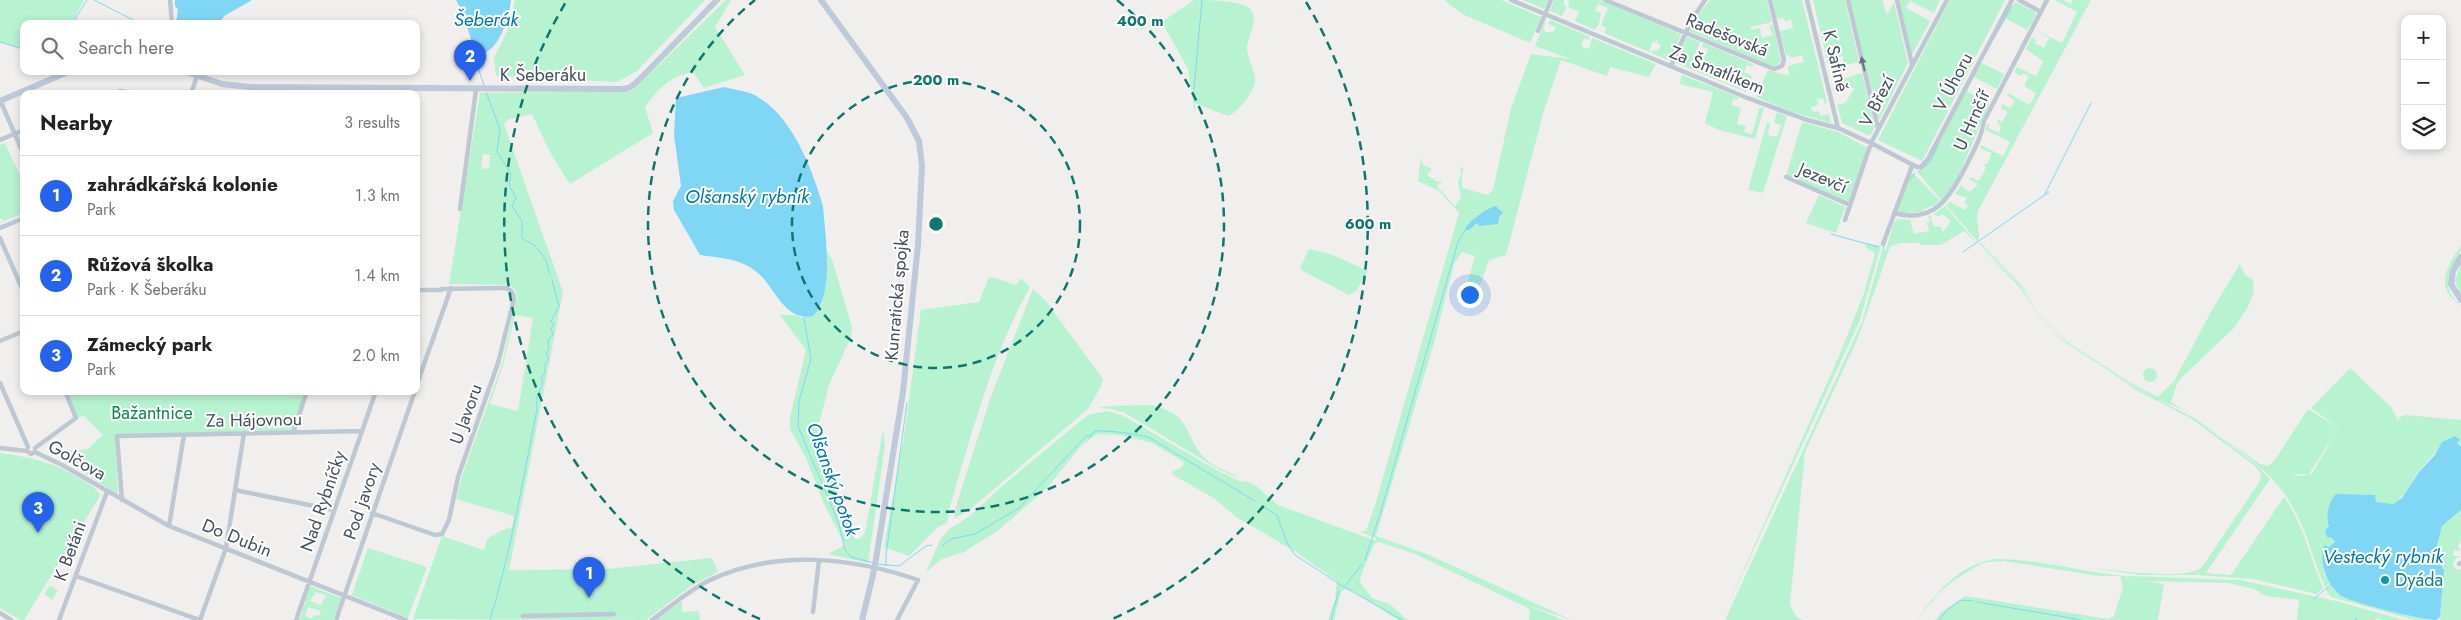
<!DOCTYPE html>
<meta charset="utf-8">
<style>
body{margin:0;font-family:Jost,sans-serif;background:#f2f2f2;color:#222}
.controls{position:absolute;right:15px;top:15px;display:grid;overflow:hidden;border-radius:10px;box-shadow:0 2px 8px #0003}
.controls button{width:45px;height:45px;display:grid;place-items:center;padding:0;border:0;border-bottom:1px solid #e0e0e0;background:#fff;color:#222;font:25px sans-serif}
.you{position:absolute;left:1469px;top:294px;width:18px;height:18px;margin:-12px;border:4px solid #fff;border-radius:50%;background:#1a73e8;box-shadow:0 0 0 8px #1a73e833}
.badge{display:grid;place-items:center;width:32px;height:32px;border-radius:50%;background:#2563eb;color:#fff;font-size:16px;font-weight:700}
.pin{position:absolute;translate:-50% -41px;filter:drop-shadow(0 1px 2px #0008)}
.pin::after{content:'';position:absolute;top:26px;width:18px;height:15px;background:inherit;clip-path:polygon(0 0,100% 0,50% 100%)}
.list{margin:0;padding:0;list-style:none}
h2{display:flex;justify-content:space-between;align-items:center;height:65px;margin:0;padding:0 20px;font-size:21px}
h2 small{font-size:16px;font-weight:400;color:#767676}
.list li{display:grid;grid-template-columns:32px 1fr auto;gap:15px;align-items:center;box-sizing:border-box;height:80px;padding:0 20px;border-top:1px solid #e0e0e0}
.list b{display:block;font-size:19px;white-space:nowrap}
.list p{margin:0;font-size:16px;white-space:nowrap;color:#767676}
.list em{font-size:16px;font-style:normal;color:#767676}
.icon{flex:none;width:28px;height:28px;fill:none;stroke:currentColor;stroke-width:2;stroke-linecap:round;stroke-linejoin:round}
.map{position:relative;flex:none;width:2461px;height:620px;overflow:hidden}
.search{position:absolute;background:#fff;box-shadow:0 2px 8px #0003;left:20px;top:20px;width:400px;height:55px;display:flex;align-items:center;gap:12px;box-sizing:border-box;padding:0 18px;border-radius:10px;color:#767676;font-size:19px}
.panel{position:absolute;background:#fff;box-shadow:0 2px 8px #0003;left:20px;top:90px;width:400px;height:305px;border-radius:10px}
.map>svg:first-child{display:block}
.green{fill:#b7f3d1;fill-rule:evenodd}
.water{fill:#80d7f5}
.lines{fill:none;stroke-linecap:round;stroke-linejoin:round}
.stream{stroke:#80d7f5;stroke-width:1}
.street{stroke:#bdc8d2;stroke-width:4.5}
.secondary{stroke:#becad9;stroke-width:6}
.secondary-bridge{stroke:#becad9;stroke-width:6}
.oneway{fill:#687480}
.ring{fill:none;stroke:#0f766e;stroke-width:2.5;stroke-dasharray:9 6}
.culture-dot{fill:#0f9aa8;stroke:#fff;stroke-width:2}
.labels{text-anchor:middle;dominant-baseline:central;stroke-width:4;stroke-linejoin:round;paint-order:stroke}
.street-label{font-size:18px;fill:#44505d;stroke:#fff}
.park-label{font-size:18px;fill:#0d8750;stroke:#fff}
.culture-label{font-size:18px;fill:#0d838f;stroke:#fff;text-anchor:start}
.water-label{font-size:19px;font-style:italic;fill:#027aa5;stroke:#fff}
.centre{fill:#0f766e;stroke:#fff;stroke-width:2.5}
.ring-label{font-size:15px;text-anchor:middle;font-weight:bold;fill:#0f766e;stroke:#fff;stroke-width:4;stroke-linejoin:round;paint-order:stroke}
</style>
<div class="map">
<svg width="2461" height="620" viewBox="0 0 2461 620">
<rect width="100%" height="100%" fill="#f1eeee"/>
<path class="green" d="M0,0H84L72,24H24V47L20,48L0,42Z
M515,0H705L637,71L617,82L496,76L494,58L507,32Z
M726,0H731L715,27L745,75L704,88L693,72C670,76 658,89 645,107L653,133L570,184L551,154L532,114L509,119L504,124L563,292L509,570L606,569L712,558L718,572L691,586L646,620L413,619L442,536L484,550L487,539L500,531L512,527L514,516L456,499L462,476L502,364L517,298L515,289L509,285L449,284L480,93L632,91ZM483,154L490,155L489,169L481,168ZM515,315L533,318L518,411L490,404L503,365Z
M1194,0C1208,0 1241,0 1250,9C1259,19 1249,35 1247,46C1246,58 1256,70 1255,81C1254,92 1238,113 1228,116L1195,103V114L1188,69L1163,24C1165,17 1186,7 1194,0Z
M1446,0H1501L1541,17L1530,43L1462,14L1445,1Z
M1523,0H1548L1544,9Z
M1554,0H1564V5L1567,6L1562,16L1550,11Z
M1569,0H1599L1681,34L1671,61L1651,53L1653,49V52L1654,50L1658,51L1661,45L1657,43L1658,39L1656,42H1653L1649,52L1604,33L1606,28L1601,25L1608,8L1598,4L1595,10L1601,13L1599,24L1595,30L1575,21L1579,12L1568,7Z
M1710,0H1767L1772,22L1751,27V30L1760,28L1762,38L1773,35L1769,26L1773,25L1781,61L1774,67L1689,31L1697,17Z
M1773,0H1802L1827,102L1825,104L1823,98L1817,99L1818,105L1810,108L1814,112L1819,111L1820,116L1829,114L1831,123L1793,112L1756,97L1768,70L1789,76L1788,66L1804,62L1802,55L1791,58L1790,55L1786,56L1780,31L1793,28L1791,19L1786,22L1783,18L1777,19Z
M1813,0H1845L1859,62L1836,67L1843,64V56L1833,58L1834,62L1828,64Z
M1850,0H1882L1887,15L1894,2L1908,63L1879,120Z
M1899,0H1940L1934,13L1910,1L1906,8L1930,21L1912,55Z
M1950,0H2005L1922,161L1878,140Z
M2055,0H2064L2071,5L2072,0H2091L1978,211C1975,221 1981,232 1978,242L1946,205L1950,202L1965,210L1968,206L1964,203L1967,198L1955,194L1961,185L1970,192L1978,184L1969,179L1970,177L1979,181L1986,167L1983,165L1987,164L1992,153L1980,148L1981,145L2003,156L2010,142L1986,130L1987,124L1990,125L1988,128L1999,133L2001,127L1997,122L1998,120L2002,122L2008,112L2002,109L2001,106L2003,104L2010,108L2015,101L2007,95L2008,93L2030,105L2036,93L2024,86L2029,76L2022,73L2020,76L2014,72L2017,67L2036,76L2043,61L2026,49L2032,37L2036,40L2035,43L2044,48L2049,38L2036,30L2062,43L2077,12Z
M2015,2L2035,12L2036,16L2027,30L2005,18Z
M1546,19L1544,28L1545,32H1553L1556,27L1548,24L1550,20L1590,37L1588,40L1584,38L1581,46L1589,49L1592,38L1656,64L1649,77L1610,67L1607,76L1561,60L1544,110L1506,255L1489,260L1479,288L1465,293L1475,256L1462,252L1454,264L1434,343L1376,536L1429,555L1572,620L1524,604L1564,620H1529L1530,611L1526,607L1415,554L1379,542L1374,544L1361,575L1360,582L1372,598L1390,604L1407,620H1398L1356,593L1345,589L1341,592L1334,620H1328L1335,599L1337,581L1296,552L1236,517L1215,499L1172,474L1173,471L1181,468L1184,463L1182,461L1152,443L1120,435L1099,434L1094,436L1081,446L1047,488L1000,529L964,552L942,559L926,572L940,540L948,530L970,516L1002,486L1088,415L1107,411L1122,415L1220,472L1241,482L1246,481L1255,485L1278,505L1376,541V538L1360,532L1366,531L1376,502L1459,213L1439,191L1418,181L1421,156L1423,165L1432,169L1427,175L1438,182L1441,181L1442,183H1439L1437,188C1446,193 1447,200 1455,206L1461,198L1458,182L1461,175L1460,170L1464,166L1462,175V188L1487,195L1493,190L1511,108L1531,54L1570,59L1535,46Z
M1687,37L1700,42L1692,62L1694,63L1699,52L1706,55L1708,49L1702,47L1703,43L1753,64L1752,67L1747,65L1744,72L1752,76L1746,92L1676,63Z
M1980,62L2004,74L1997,89L1974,77L1967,91L1989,104L1958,177L1942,201L1918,173L1928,163Z
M1862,73L1875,127L1870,136L1842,123L1837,105L1845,103L1855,88L1846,89L1843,79Z
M1682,75L1738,97V100L1733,99L1732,105L1741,108L1737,124L1746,126L1744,132L1752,134L1759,108L1764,107L1755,139L1719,130L1705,123L1713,92L1680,84Z
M221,90L335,93L228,94Z
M1777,112L1787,116L1763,193L1748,190L1767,122L1770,123L1768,135L1777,137L1781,125L1774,123Z
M1802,122L1838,132L1866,147V153L1849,202L1786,176Z
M5,143L24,184V213L0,223L3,220L0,218V145Z
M1913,173L1941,202L1923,210L1924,212L1902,213L1898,211L1899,206L1910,175Z
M1819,195L1845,207L1836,233L1806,223Z
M1945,206L1977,243L1964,231L1941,245H1919L1920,243H1900L1890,247L1858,338L1805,452L1790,604L1795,615L1803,620H1725L1862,322L1882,250H1886L1894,222L1898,219L1910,220L1914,234L1929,231L1927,222L1930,221L1928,216L1930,215L1934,227L1940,226L1943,232L1951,221L1942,214L1939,217L1934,214Z
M1980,242L2023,286L2038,310L2069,343L2129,382L2158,397L2174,381L2212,310L2240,264L2245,275L2253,280L2254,292L2248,307L2234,328L2178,381L2171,402L2183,410L2155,398L2121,379L2068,343L2038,310L2022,286L1979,243Z
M1867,243L1881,246L1860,320L1721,620L1839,356L1864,293L1875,253L1865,247Z
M1978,244L2021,286L2036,311L2060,338L2120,380L2196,419L2258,466L2270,479L2206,573L2231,575L2284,497C2304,525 2310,558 2323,588L2317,594L2253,579L2197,575H2140L2021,557C2052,561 2182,586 2202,567L2260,481L2261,474L2255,466L2192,419L2134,389L2061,340L2036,312L2021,289Z
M2461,245C2461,264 2439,277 2453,297C2455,301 2459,303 2461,306C2433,287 2447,267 2461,245Z
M1309,249L1330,254L1368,271L1356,291L1349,295L1303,271L1300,267Z
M826,251L832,259L852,327L851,337L829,385L815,440L851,525L855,539H859L865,533L883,430L885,446L868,563L828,554L845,545L824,504L806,458L790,429V417L806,350L780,315H795L803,318L826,286Z
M2461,261V295L2455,281Z
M992,277L1016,285L1021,278L1030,287C993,352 970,439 949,510L947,523L938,527L909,556L884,547L905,430L921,310L979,302L988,279Z
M1033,289L1045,300L1103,379L1101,386L1088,409L973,507L954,519L957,503L991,396Z
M2350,368L2392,408L2398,421L2400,417L2406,415L2461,420V447L2449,440L2442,442C2436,453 2428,461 2420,470C2410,483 2407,495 2393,504L2376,502L2374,495L2358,496L2330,507C2326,518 2328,532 2335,542L2323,553L2324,573L2330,583L2325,587C2314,563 2309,538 2297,515C2279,477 2249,458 2217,434L2260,464L2268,466L2274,461L2308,409L2339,428L2311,408ZM2337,430L2312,474L2295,476V474H2309Z
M2143 375a7 7 0 1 1 14 0a7 7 0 1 1-14 0Z
M65,391H307L293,433L115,436L118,491L116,493L57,456L58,453L88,449L103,435L84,416L76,418Z
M1151,405C1196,416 1181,435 1207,460C1216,469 1232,472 1240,479L1218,469L1125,413L1112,409L1098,408L1110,406Z
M0,453C33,458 54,462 82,480C89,484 97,488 100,496L24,620H20L0,608Z
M2461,510V540L2458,546L2461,551L2454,550L2453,555L2460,557L2456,558L2452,565L2458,570L2461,569V620H2442L2440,618L2436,620L2440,617L2442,595L2434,557L2442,526Z
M368,548L427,567L408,618L352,595Z
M1995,559C2041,559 2080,572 2126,576L2128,578L2129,576L2240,580L2331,600L2332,603L2333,600L2403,620H2382L2377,618L2375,620H2297L2299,600L2266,596L2254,589L2228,583L2150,581H2148L2164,584L2158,620H1935L1941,613L1965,596L2103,618L2109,619L2114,616L2123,587L2120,576H2099L2004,561L1990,562L1982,563L1953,581L1938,594L1917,620C1936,593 1959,564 1995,559Z
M50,585L58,591L52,600L44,594Z
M2331,585L2343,597L2430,620H2415L2331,597L2325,589Z
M310,586L341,598L333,620H299L305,603L307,602L305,601ZM316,592L326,596L321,605L310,601ZM308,607L321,611L319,616L315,615L311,618L305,616Z
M682,601V612L699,611L700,620H655Z"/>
<path class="water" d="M175,0H252L224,16L219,24H176L178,9L175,6Z
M456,0H511C509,17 499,55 477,54C468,37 467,17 456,0Z
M724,87C735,90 749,91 758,97C793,118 812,169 823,206C825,234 835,294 813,316C788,321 778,296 764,279C760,274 752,268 746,265C733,258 713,257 700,255L674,210L673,201L681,186L674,135L676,98Z
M1496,206L1503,213L1499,217L1498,224L1479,226L1477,223L1469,230H1465C1466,223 1488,207 1496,206Z
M2455,436L2460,440L2457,443L2461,447V510L2442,526L2434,557L2444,570L2440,617L2436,620C2423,620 2348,602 2340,595C2325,582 2319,561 2324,545L2329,547L2335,542L2332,538L2327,537L2325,531L2329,526C2325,517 2329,500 2336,494L2375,495L2376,502L2393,504L2402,498L2419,472L2434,456L2442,442Z"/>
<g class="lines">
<path class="stream" d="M94,0L141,24
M72,24L87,0
M1994,38L2012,6
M0,42L19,48L24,47
M477,53V65L484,85
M1194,89L1202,0
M486,92L500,129L497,152L511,174L509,185L516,198L512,206L522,221V238L535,246L546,260L550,274
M1918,172L1930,162L1939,143
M1908,182L1915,173
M2045,194L2091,103
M1831,234L1878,247
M1883,249L1885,244
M1963,252L2049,192
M804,318L811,359L799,401L798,426L839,524L845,550L851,557L874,563
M1262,506L1277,515L1287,543L1295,555L1341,585L1402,620
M942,546L951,539L975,534L1019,508L1086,436H1091L1095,431C1105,430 1140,434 1150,438L1255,501
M1365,560L1381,511L1458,242L1466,229
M877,564L899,566L926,546L932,545
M886,566V555L907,403
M1346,585L1362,564
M2314,599L2331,584
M1977,602L2082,620
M490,620C511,551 523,479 537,409V397L543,382L541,379L545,372V364L549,360L546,353L549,349L548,340L553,334L551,329L554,325L551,321L559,306L552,280
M1331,620L1339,590
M1939,620L1948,609L1961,600L1973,601
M2354,620L2357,618"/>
<path class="street" d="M170,0L172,24
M1511,0L1745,97L1807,120L1838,128L1871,143L1917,167H1921L1928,159L2012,0
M1605,0L1774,69L1782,66L1784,60L1770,0
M1807,0L1838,128
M1848,0L1878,128
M1897,0L1912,64
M2019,0L2041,12
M1538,31L1551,0
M1671,66L1691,21L1705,0
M113,94L120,91L143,94
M191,94L197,76
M0,100L24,155
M0,140L24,130
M1786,177L1850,205
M460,209L476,90
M1894,213C1933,224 1949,199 1965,168C1973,152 1981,139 1984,121L2047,0
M1845,220L1871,143L1947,0
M0,228L24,218
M0,238L24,293
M1883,244L1912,166
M416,290H441
M0,341L24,331
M0,383L28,447
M416,387L451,288
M293,433L307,391
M0,448L27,451L31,454L35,452
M35,448L76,418L65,391
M35,452L62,465L169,526L406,620
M235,490L334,510
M122,500L117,436L362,431
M372,513L435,535L442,534L449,520L458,477L498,363L514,299C513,292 511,288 503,288L442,289
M169,526L184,435
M2459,564L2461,563
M76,576L200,620
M813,612L819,560
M0,613L11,620
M523,616L614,614
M59,620L107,492
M200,620L226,548L244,433
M296,620L376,391
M336,620L415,391
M652,620C670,607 688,591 708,581C774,549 852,557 918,580L897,620"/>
<path class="secondary" d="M821,0L907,118L919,141L922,166L918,245L903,392L876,559
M184,71L222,84L250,87L624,89L631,87L641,78L717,0
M0,101L70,71
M2461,257L2453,271L2451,284L2461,300
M862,620L873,575"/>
<path class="secondary-bridge" d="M873,575L876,559"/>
</g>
<defs><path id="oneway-solid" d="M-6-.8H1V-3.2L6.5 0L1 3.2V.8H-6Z" transform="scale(1.25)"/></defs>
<use class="oneway" href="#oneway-solid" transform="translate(1863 64) rotate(-103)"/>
<g class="ring">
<circle cx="936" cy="224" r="144"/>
<path d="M1117 0A288 288 0 1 1 755 0"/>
<path d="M760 619A432 432 0 0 1 566 2M1306 2A432 432 0 0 1 1112 619"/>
</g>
<circle class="culture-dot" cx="2385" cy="580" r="5"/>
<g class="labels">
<g class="street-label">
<text transform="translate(1727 35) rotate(22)">Radešovská</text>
<text transform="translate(1836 61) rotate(77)">K Safině</text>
<text transform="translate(1717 70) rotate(22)">Za Šmatlíkem</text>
<text x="543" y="75">K Šeberáku</text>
<text transform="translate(1953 82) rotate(-62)">V Úhoru</text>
<text transform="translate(1877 101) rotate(-63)">V Březí</text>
<text transform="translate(1972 120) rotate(-66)">U Hrnčíř</text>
<text transform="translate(1823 178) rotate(23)">Jezevčí</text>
<text transform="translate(897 295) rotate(-85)">Kunratická spojka</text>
<text transform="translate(466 414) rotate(-70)">U Javoru</text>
<text transform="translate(254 420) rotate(-1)">Za Hájovnou</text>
<text transform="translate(77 460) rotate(29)">Golčova</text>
<text transform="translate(323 501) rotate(-71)">Nad Rybníčky</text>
<text transform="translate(362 501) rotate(-71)">Pod javory</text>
<text transform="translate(237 538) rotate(22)">Do Dubin</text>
<text transform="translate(70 551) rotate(-70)">K Betáni</text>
</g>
<g class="park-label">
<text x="152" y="413">Bažantnice</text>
</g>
<g class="culture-label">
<text x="2395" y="580">Dyáda</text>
</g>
<g class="water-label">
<text x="486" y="19">Šeberák</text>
<text x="747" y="196">Olšanský rybník</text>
<text transform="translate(833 479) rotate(70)">Olšanský potok</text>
<text x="2383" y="556">Vestecký rybník</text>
</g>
</g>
<circle cx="936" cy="224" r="8" class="centre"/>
<g class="ring-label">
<text x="1140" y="26">400 m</text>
<text x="936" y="85">200 m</text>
<text x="1368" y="229">600 m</text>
</g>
</svg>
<div class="controls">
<button>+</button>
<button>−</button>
<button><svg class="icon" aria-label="layers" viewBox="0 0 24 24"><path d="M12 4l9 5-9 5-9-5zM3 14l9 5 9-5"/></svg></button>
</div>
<div class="you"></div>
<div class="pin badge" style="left:589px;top:598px">1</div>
<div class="pin badge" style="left:470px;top:81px">2</div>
<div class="pin badge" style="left:38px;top:533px">3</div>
<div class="search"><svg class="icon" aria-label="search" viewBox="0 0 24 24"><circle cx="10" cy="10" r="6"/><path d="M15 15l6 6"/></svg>Search here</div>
<section class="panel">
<h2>Nearby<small>3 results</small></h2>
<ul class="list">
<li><span class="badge">1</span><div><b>zahrádkářská kolonie</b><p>Park</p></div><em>1.3 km</em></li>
<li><span class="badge">2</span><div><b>Růžová školka</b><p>Park · K Šeberáku</p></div><em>1.4 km</em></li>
<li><span class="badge">3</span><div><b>Zámecký park</b><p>Park</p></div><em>2.0 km</em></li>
</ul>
</section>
</div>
